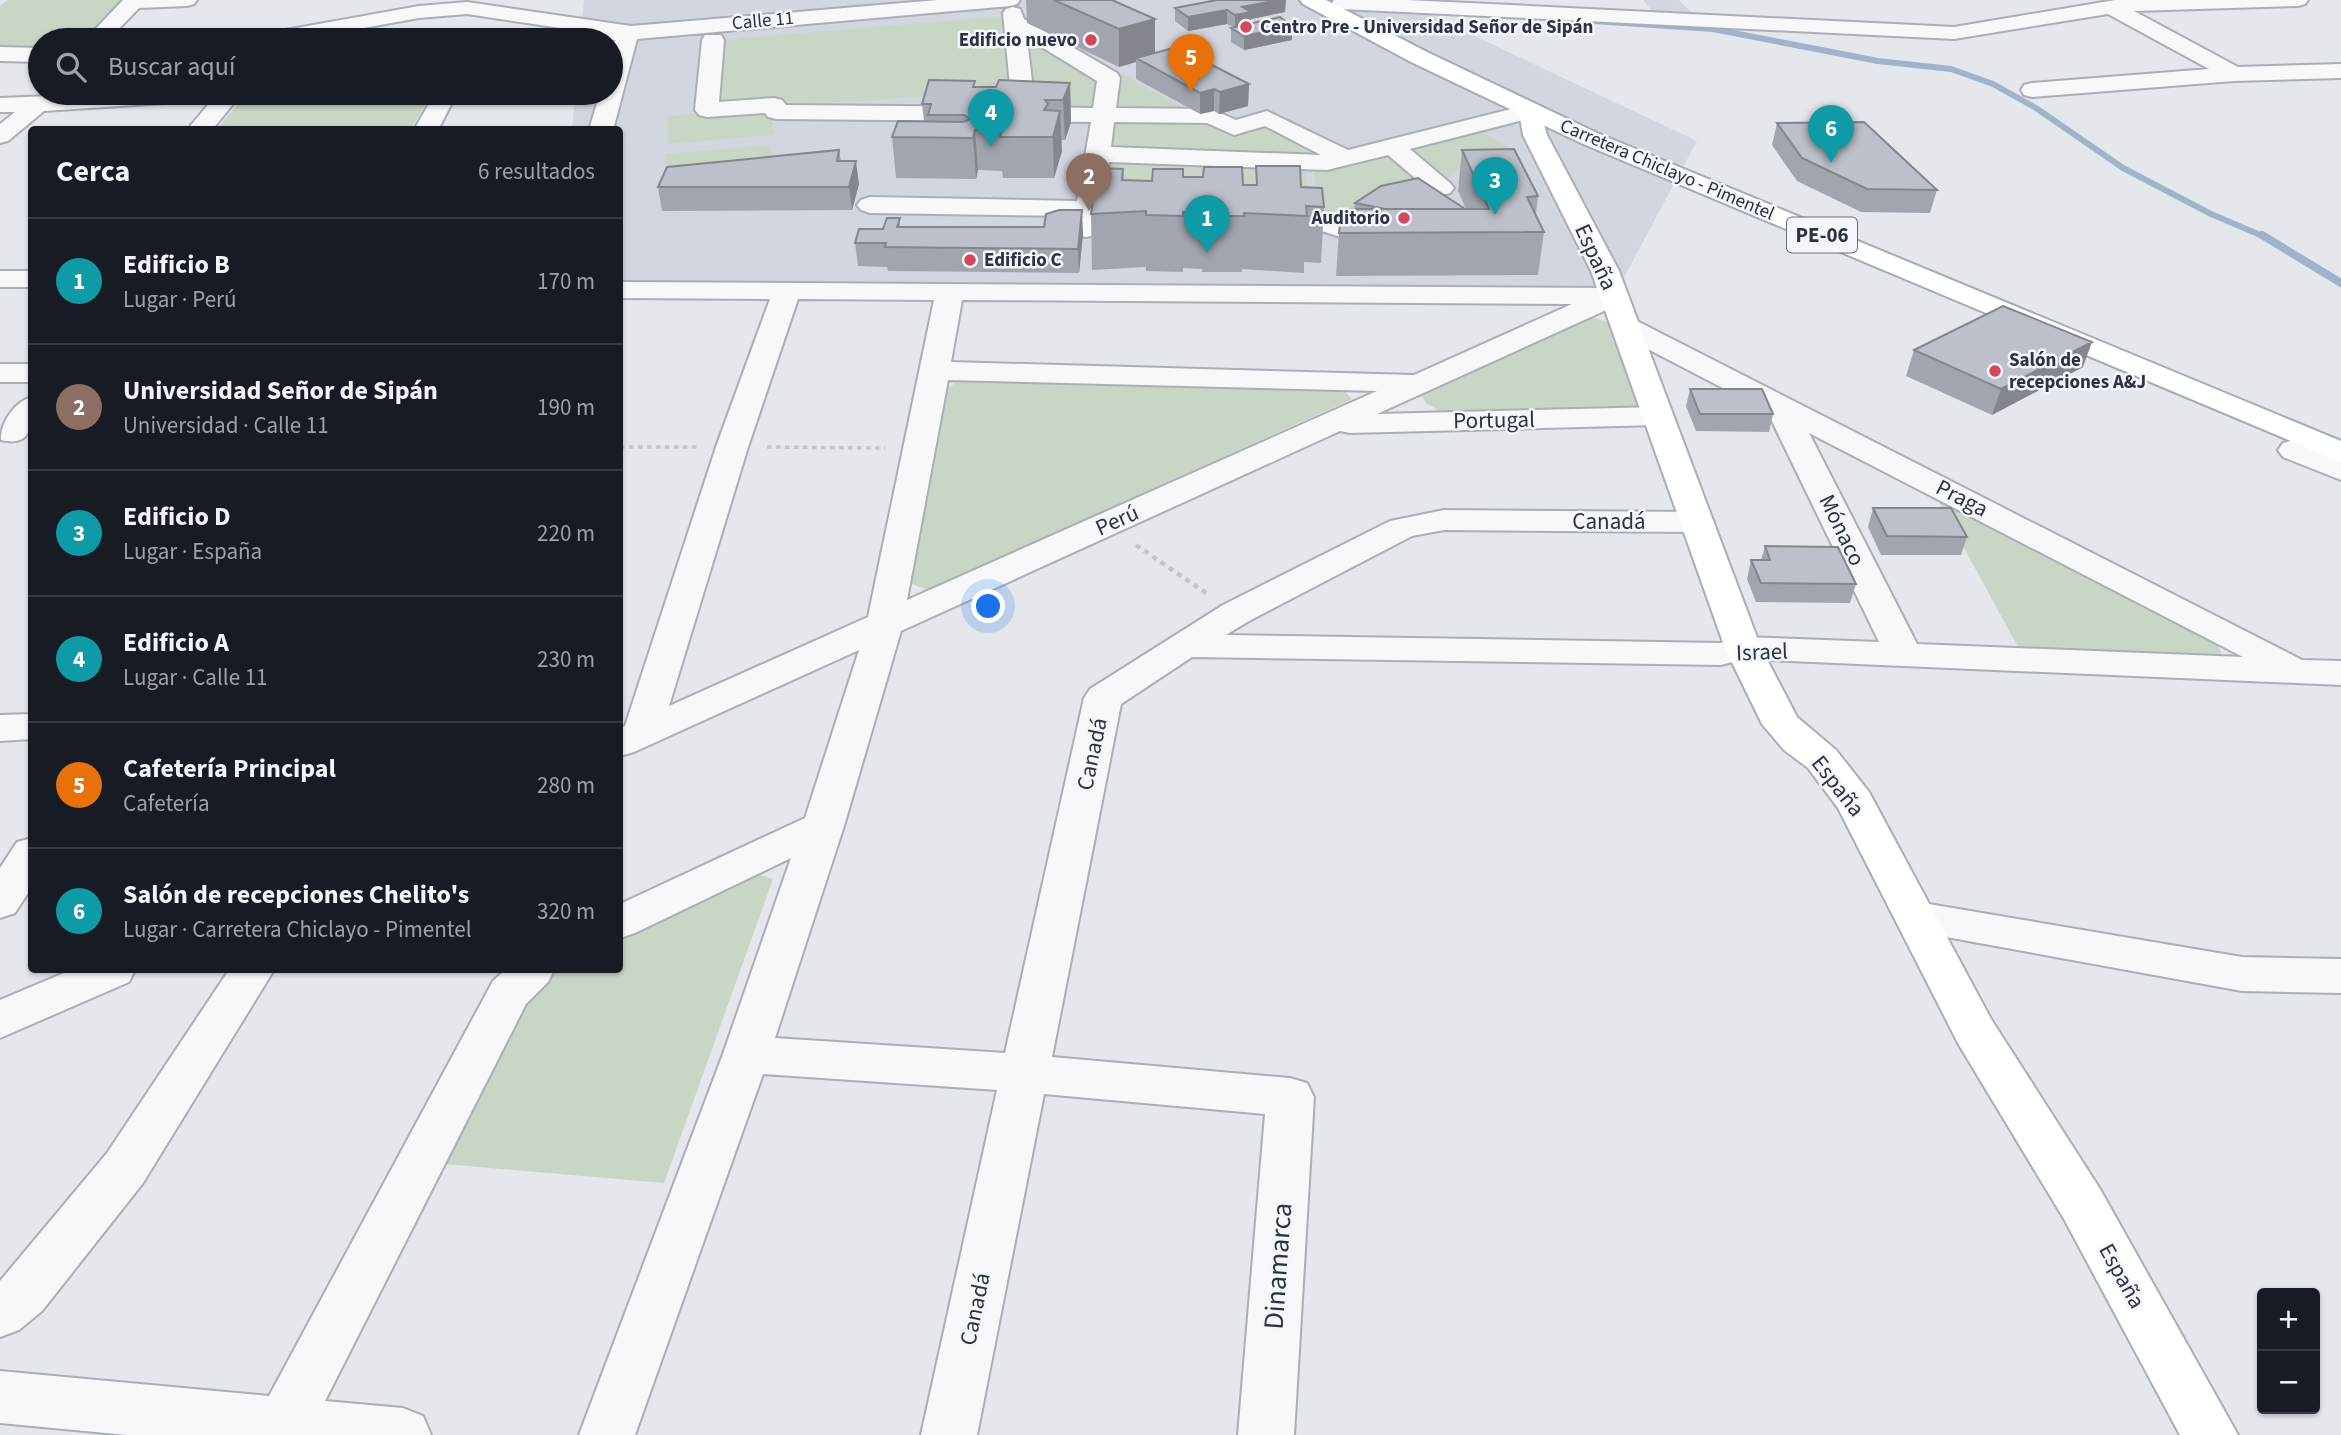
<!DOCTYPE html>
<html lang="es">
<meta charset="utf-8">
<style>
body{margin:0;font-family:"Source Sans 3",sans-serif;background:#20242c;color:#f1f3f6}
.controls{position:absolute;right:21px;bottom:21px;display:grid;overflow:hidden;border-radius:7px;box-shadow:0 2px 5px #0004}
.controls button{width:63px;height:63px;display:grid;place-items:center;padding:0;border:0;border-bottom:2px solid #363941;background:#171b24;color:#f1f3f6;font:35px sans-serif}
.you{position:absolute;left:989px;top:607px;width:24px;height:24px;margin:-18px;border:5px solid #fff;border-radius:50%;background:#1a73e8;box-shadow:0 0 0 10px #1a73e833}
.badge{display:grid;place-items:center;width:46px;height:46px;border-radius:50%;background:#d1495b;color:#fff;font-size:23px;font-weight:700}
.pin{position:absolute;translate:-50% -58px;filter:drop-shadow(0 2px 4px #0008)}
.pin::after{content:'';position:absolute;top:37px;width:24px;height:21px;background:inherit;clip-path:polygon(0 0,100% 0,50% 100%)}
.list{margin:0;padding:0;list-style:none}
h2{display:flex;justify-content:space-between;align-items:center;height:91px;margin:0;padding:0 28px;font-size:30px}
h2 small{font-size:23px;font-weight:400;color:#9ea1a6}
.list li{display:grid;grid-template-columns:46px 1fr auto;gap:21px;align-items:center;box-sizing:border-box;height:126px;padding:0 28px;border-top:2px solid #363941}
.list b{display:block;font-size:26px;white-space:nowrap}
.list p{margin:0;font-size:23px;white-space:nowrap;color:#9ea1a6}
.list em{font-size:23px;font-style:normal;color:#9ea1a6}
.icon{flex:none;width:38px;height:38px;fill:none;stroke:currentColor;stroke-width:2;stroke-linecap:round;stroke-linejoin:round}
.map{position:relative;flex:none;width:2341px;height:1435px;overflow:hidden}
.search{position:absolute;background:#171b24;box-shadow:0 2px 5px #0004;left:28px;top:28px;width:595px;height:77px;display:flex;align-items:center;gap:18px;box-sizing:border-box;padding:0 24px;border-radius:38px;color:#9ea1a6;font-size:26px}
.panel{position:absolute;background:#171b24;box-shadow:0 2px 5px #0004;left:28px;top:126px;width:595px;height:847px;border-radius:7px}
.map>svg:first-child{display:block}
.built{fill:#d2d6de}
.green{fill:#c9d6c5}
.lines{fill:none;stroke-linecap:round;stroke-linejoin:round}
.stream-far1{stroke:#9fb4cc;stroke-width:6}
.stream{stroke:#9fb4cc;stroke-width:8}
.street-casing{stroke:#a9aeb7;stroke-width:4}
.secondary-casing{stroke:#a9aeb7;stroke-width:4}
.primary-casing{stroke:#a3abb8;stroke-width:4}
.path-far1{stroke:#c2c5cb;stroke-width:3.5;stroke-dasharray:4.5 4.5;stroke-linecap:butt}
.path{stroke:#c2c5cb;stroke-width:4.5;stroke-dasharray:5 5;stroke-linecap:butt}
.street{fill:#f7f8fa;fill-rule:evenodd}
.secondary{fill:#fff;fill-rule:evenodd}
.primary{fill:#fff;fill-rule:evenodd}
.wall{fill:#a1a5ae}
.shaded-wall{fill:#83868d}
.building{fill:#bbc0ca;stroke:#83868d;stroke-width:2}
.poi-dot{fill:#d1495b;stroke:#f4f6f9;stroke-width:2.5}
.labels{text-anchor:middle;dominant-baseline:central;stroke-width:5;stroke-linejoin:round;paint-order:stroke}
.far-street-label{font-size:19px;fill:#2b3445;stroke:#f4f6f9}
.far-poi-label{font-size:19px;font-weight:bold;fill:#2b3445;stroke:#f4f6f9;text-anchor:start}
.shield{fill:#f4f6f9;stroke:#676e7b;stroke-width:2}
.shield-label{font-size:21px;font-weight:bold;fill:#2b3445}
.street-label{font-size:23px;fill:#2b3445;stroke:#f4f6f9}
.near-street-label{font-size:28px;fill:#2b3445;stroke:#f4f6f9}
</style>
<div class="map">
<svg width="2341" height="1435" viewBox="0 0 2341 1435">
<rect width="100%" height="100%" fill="#e4e7ec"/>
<path class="built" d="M584,0H1398L1697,141L1614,296L620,290V130H572L575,93H611V40H580Z
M1643,0H1679L1692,13H1654Z"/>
<path class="green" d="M8,0H123L83,40H40V49H0V6Z
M1006,16L1015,91L707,110L720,40Z
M1030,26L1206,119L1267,122L1330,153L1304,160L1311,224L1098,198L1112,112L1029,111L1020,31Z
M254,93H432L411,129H217L246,94Z
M770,108L774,135L668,144V116Z
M1467,124L1508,147L1471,159L1441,184L1338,225H1322L1312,161Z
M770,145L773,168L667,178L666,154Z
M1592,317L1617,325L1640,403L1632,408L1440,411L1427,404L1419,392Z
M960,380L1339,386L1352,399L928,590L909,583L946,389Z
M1933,491L2213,633L2221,652L2220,661L2018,647Z
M754,873L773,879L664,1183L444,1164L520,995L559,970H620V940Z"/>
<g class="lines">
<path class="stream-far1" d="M1579,20L1713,29L1878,61L1951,69L1993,84L2036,108L2123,168L2211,214L2265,237"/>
<path class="stream" d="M2262,235L2341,283"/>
<g class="street-casing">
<path id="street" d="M123,0H197L194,4L187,6L139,8L108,40H85Z
M938,0H1020L1017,4L1010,6L637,39L613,130H589L600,93H611V55L615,40H596L594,33L467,14L419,18L297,40H252L255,35L263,34L419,6L467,2L631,26Z
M1334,0H1407L1954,27L2115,0H2308L2305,4L2298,6L2134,11L2238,67L2341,64V78L2234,81L2032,97L2024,95L2021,90L2024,85L2032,83L2209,69L2108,14L1954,39L1342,9L1335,7L1332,3Z
M1013,7L1020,9L1024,19L1117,73L1120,78L1116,108L1211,109L1236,120L1267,111L1348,150L1531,104L1539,106L1543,111L1539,116L1410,149L1450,183L1454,188L1450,193L1410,202L1385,212L1353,236L1344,238L1312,228L1264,226L1260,220L1264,214C1289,208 1315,212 1339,220L1367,201L1422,184L1388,155L1327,170L1109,162L1099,229L1095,235L1086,237L1077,235L1073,229L1075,216L870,213L861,210L857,205L861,200L870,197L1077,201L1091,122L776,119L768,117L765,113L707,117L699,115L695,110L702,40L705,35H721L724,40L719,102L774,98L782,100L786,105L1012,107L1003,13L1006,9ZM1027,38L1097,81L1093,108L1035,107ZM1114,122L1207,123L1234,135L1265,126L1321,155L1111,147Z
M0,47L40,48V62L0,61Z
M125,93H242L212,130H187L212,100L44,111L8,141L0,143V124L15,112H0V98Z
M435,93H457L438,130H414Z
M0,271H32V287H0Z
M620,282L1614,288L1624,290L1628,296L1624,302L1377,414L1658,407L1669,409L1673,416L1669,423L1658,425L1350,433L1340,431L901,631L844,826L775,1038L1005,1053L1084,698L1090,689L1223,605L1390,521L1444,510L1697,512L1709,515L1714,522L1709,529L1697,532L1444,530L1412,536L1249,621L1226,635L1720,643L1743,637L1879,642L1767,411L1615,332L1611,326L1615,320L1625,317L1635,320L2302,660L2341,661V685L1744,659L1721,665L1192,657L1121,704L1052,1057L1290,1078L1307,1083L1314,1097L1294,1435H1238L1265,1114L1044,1094L977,1435H921L997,1090L763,1074L635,1435H579L723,1054L791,858L635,933L620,938V904L805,818L859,650L634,752L620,756V728L625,726L716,447L770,299L620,298ZM798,299L934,300L868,617L669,706L748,447ZM962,300L1572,304L1414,375L951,362ZM948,380L1377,391L907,600ZM1809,433L2243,657L1917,644Z
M0,364H32V382H0Z
M32,397C32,421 35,448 1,440C0,423 15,401 32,397Z
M2294,440L2341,458V480L2283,457L2278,450L2283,443Z
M32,714V739L0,741V715Z
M32,838V887L15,913L0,918V868L17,842Z
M1917,902L2242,957L2341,959V993L2242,991L1902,929L1895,918L1902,907Z
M71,970H135L129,982L0,1038V1000Z
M229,970H274L143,1183L42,1311L19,1330L0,1337V1281L107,1153Z
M505,970H554L548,982L526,1004L325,1401L403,1408L423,1416L431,1435H127L0,1423V1371L269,1396L493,981Z"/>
</g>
<g class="secondary-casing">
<path id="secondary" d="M1531,104L1539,106L1547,135L1619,271L1761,648L1797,717L1836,750L1869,792L1991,1019L2100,1189L2238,1435H2180L2064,1219L1959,1045L1838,808L1808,768L1784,750L1762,724L1725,648L1591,271L1523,135L1519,111L1523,106Z"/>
</g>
<g class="primary-casing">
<path id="primary" d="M1300,0H1326L1427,52L1597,133L2341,441V462L1581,143L1411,62L1303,4Z"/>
</g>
<path class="path-far1" d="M620,447H699
M767,447L885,448"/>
<path class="path" d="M1136,545L1209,595"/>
<use href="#street" class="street"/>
<use href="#secondary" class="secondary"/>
<use href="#primary" class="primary"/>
</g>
<path class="wall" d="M1026,0H1112L1155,19V53L1249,84L1248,106L1219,114L1214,111L1200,114L1136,79V62L1119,67L1027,23Z
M1175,8L1285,12L1251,19L1250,24L1292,26V40L1244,50L1231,42V28L1233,27L1227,24L1188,31L1175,21Z
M1070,83L1071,122L1065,140H1061L1062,151L1054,178H1003L1002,171L978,170L976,179L896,178L892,137L924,121L922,104L975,87H996Z
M1777,123L1937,190L1930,213L1861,212L1797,181L1772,145Z
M839,150L841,161L859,184L852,210L662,211L658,187Z
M1462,150L1538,196L1536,214L1544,232L1538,275L1336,276L1339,233L1354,209L1355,203L1466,209L1458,191Z
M1256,166L1301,187L1324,207L1321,263L1304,262V273L1242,269V272H1202V269L1183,268V272L1146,271V267L1092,270L1091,214L1123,169L1124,180L1152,181L1183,177L1243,185H1256Z
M900,218V227L1083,234L1079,273L888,271L887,267L858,266L855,243L883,229Z
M1914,350L2083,367L1992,415L1906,376Z
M1690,389L1773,414L1769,432L1696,431L1686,406Z
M1873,508L1967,537L1961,555H1881L1868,527Z
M1765,546L1856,584L1850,603L1756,602L1747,579L1751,560H1761Z"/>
<path class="shaded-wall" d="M1279,0H1286L1285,12L1251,19L1250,26L1235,29V15L1242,7Z
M1227,10V24L1188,31V17Z
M1155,19V56L1136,58V62L1119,67V29Z
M1292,26V40L1244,50V36Z
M1070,83L1071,122L1065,140L1063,100Z
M1249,84L1248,106L1219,114L1220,92Z
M1214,89V111L1200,114V93Z
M1060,111L1062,151L1054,178L1053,137Z
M975,130L978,170L976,179L973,138Z
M856,161L859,184L852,210L849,187Z
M1082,210L1083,234L1079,273L1078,249Z
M2092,342L2083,367L1992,415L2001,389Z"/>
<path class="building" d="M1054,0H1112L1155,19L1119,29Z
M1217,0H1279L1242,7L1251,12L1235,15L1227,10L1188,17L1175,8Z
M1280,17L1292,26L1244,36L1231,28Z
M1177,47L1249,84L1220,92L1214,89L1200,93L1136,58Z
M929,80L975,81L973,87H996L999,80L1070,83L1063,100H1045L1048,104L1044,110L1060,111L1053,137H1000L1002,130H975L973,138L892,137L898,121L963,122L971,119L964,115H928L931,104H922Z
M1864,122L1937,190L1867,189L1802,158L1777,123Z
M1514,149L1538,196L1527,197L1544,232L1339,233L1342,209H1489L1462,150Z
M839,150L837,161H856L849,187H658L667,167Z
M1256,166H1300L1301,187L1322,188L1324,207L1306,206L1307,216L1244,213V216H1203V212H1183V216L1146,215V211L1091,214L1097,168L1123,169L1122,180L1152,181L1153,169H1183V177H1203L1204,167H1242L1243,185H1257Z
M1418,178L1465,209H1385L1355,203L1381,186Z
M1059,210H1082L1078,249L885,247L886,243H855L859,229H883L887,218H900L897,227H1044L1046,214Z
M2003,306L2092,342L2001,389L1914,350Z
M1690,389H1762L1773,414H1700Z
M1873,508H1951L1967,537L1887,536Z
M1765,546L1838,547L1856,584L1761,583L1751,560H1770Z"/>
<g class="poi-dot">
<circle cx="1246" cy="27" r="7"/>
<circle cx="1091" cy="40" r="7"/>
<circle cx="1404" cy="218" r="7"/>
<circle cx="970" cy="260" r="7"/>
<circle cx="1995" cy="371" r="7"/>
</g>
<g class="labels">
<g class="far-street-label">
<text transform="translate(763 21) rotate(-5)">Calle 11</text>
<text transform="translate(1667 170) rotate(23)">Carretera Chiclayo - Pimentel</text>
</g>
<g class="far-poi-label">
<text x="1260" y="27">Centro Pre - Universidad Señor de Sipán</text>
<text x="1077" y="40" text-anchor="end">Edificio nuevo</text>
<text x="1390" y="218" text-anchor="end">Auditorio</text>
<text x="984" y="260">Edificio C</text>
<text x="2009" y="360">Salón de<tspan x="2009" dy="22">recepciones A&amp;J</tspan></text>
</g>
<rect class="shield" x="1787" y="217.5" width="70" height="35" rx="5"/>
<g class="shield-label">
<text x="1822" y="235">PE-06</text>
</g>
<g class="street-label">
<text transform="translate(1596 257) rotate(65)">España</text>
<text transform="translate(1494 420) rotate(-1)">Portugal</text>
<text transform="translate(1962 498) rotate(27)">Praga</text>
<text transform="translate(1117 520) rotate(-24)">Perú</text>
<text x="1609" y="521">Canadá</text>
<text transform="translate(1842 530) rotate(64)">Mónaco</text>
<text transform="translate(1762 652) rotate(-2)">Israel</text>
<text transform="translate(1092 754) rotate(-78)">Canadá</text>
<text transform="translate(1838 786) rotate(52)">España</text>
<text transform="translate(2122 1276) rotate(61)">España</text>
<text transform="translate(975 1309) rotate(-78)">Canadá</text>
</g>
<g class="near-street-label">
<text transform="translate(1278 1266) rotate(-86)">Dinamarca</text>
</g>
</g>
</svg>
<div class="controls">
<button>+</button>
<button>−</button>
</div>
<div class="you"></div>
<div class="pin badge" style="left:1207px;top:253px;background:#0f9aa8">1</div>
<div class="pin badge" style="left:1089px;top:211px;background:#8d6e63">2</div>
<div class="pin badge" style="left:1495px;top:215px;background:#0f9aa8">3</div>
<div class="pin badge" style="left:991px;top:147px;background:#0f9aa8">4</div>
<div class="pin badge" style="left:1191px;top:92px;background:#e8710a">5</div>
<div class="pin badge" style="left:1831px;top:163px;background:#0f9aa8">6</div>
<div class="search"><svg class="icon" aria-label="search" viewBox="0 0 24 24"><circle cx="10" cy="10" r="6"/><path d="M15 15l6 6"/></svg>Buscar aquí</div>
<section class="panel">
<h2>Cerca<small>6 resultados</small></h2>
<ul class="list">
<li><span class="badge" style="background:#0f9aa8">1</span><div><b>Edificio B</b><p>Lugar · Perú</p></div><em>170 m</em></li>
<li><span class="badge" style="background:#8d6e63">2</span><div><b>Universidad Señor de Sipán</b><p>Universidad · Calle 11</p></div><em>190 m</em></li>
<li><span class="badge" style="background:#0f9aa8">3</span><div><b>Edificio D</b><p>Lugar · España</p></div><em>220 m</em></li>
<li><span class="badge" style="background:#0f9aa8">4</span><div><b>Edificio A</b><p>Lugar · Calle 11</p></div><em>230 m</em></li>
<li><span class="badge" style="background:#e8710a">5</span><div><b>Cafetería Principal</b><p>Cafetería</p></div><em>280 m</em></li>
<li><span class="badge" style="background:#0f9aa8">6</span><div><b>Salón de recepciones Chelito's</b><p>Lugar · Carretera Chiclayo - Pimentel</p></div><em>320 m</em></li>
</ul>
</section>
</div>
